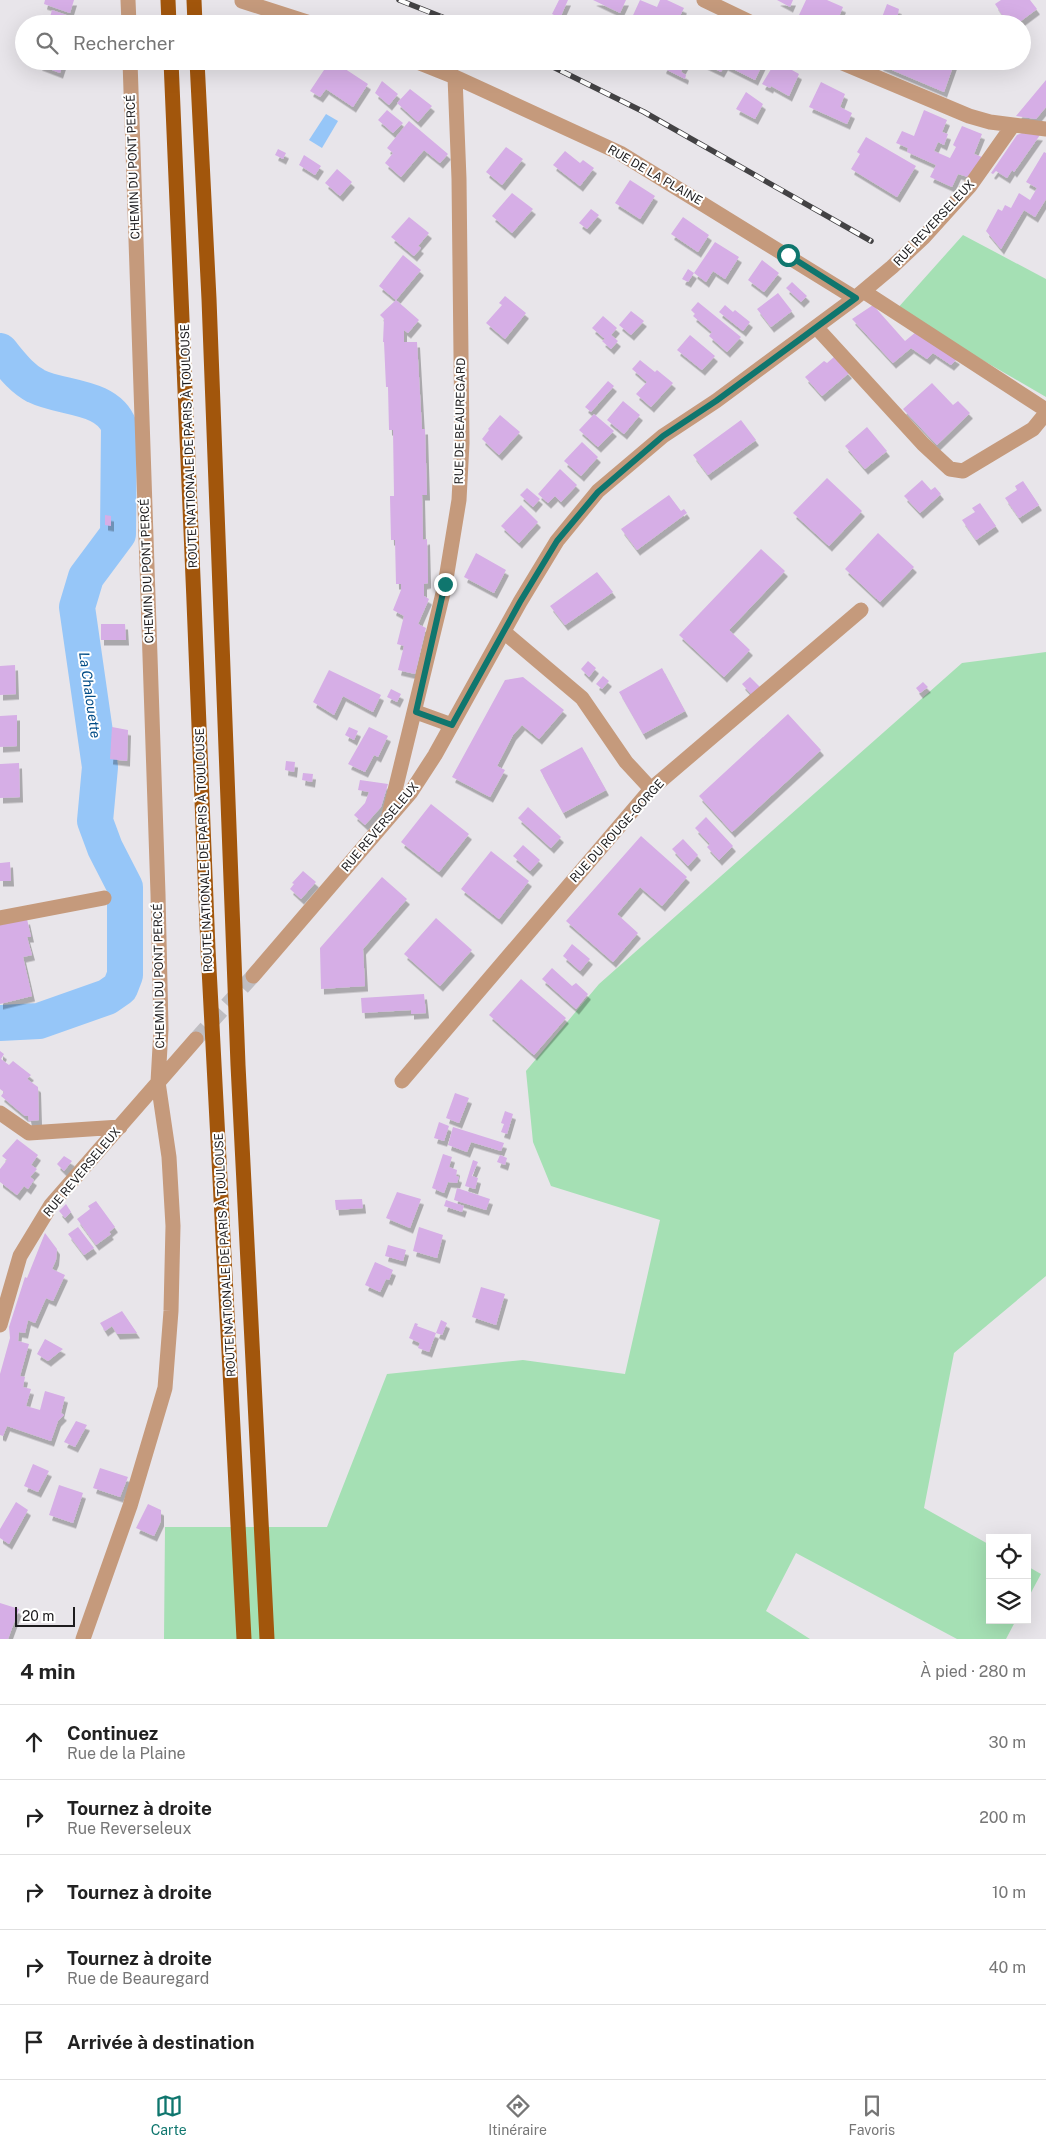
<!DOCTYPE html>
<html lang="fr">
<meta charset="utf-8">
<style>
body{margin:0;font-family:"Public Sans",sans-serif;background:#f2f2f2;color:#222}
.controls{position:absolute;right:15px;bottom:15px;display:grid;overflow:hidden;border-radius:0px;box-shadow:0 5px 20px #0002}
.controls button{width:45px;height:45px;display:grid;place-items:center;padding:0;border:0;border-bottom:1px solid #e0e0e0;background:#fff;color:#222;font:25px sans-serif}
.scale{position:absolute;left:15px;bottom:12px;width:60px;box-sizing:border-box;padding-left:5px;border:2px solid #1d1c1e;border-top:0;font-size:14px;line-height:18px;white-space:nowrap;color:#1d1c1e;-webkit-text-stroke:4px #fff;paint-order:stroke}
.stop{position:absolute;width:15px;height:15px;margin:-11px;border:4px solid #0f766e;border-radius:50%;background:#fff}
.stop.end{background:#0f766e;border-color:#fff;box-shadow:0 1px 5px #0008}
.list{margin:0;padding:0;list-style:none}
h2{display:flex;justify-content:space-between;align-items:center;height:65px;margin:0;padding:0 20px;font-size:21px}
h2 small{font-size:16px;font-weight:400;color:#767676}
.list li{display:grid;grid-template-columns:32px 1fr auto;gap:15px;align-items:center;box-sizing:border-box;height:75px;padding:0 20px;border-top:1px solid #e0e0e0}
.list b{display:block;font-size:19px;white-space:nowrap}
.list p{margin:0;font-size:16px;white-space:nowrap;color:#767676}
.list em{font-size:16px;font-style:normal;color:#767676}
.icon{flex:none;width:28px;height:28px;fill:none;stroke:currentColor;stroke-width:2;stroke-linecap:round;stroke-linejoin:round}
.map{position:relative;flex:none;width:1046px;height:1639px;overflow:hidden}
.search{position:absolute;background:#fff;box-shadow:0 5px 20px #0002;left:15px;right:15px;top:15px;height:55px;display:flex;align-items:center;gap:12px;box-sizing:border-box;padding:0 18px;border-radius:28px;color:#767676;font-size:19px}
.sheet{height:440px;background:#fff}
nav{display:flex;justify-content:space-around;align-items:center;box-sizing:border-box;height:70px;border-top:1px solid #e0e0e0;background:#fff;font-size:14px;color:#767676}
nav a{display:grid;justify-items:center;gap:2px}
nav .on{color:#0f766e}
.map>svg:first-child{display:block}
.green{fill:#a5e0b4}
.water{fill:#96c6f8}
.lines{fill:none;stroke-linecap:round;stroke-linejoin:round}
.river{stroke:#96c6f8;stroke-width:36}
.building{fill:#d6aee6;filter:url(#shadow)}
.minor-tunnel{stroke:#bfbdc1;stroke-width:15;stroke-dasharray:15 8;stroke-linecap:butt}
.minor{stroke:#c59a7c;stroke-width:15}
.major{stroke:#a2560c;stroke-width:15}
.rail-casing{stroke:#434244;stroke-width:5.5}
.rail{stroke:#fff;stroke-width:4;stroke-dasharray:11;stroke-linecap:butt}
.route{stroke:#0f766e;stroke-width:6}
.labels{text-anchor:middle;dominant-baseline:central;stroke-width:4;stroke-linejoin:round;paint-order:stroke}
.street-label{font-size:12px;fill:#1d1c1e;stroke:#fff}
.water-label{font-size:14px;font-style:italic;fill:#004b86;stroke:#fff}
</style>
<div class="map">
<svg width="1046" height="1639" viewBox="0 0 1046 1639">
<defs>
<filter id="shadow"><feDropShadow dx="3" dy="5.5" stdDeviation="0" flood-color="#0004"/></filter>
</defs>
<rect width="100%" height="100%" fill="#e8e5ea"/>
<path class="green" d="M963,235L1046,279V397L896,310Z
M1046,652V1276L954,1353L924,1508L990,1545V1620H1016L1006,1639H957L796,1553L766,1611L810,1639H164L165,1527H327L387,1374L523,1360L625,1374L660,1220L551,1186L533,1142L526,1071L599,984L962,663Z
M1027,1566L1041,1574L1027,1600Z"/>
<path class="water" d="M326,114L338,121L322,148L309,140Z"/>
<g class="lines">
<path class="river" d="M0,351C11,364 21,378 36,386C62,399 107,395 119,426L118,534L86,577L77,607L100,767L95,821L105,848L125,887V975L120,988L107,997L39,1021L0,1023"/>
</g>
<path class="building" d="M45,0H74L70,13L44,4Z
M559,0H568L560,18L552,14Z
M593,0H626L620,13Z
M640,0L657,7L660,0H667L684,8L676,24H664L651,18L648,24H629Z
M777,0H793L790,7Z
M806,0H827L843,7L836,24H819L799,15Z
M1001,0H1030L1037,9L1017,24H1008L995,4Z
M887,4L899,9L896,24L881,20Z
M52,10L72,17L69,24H48Z
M41,61H64L60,73L39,65Z
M330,61H333L368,84L353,107L326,89L320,97L310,91Z
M666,61H687L681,72L686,75L685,79L663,68Z
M698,61H764L755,80L725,65L721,72Z
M776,61L799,74L789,96L771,86L770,88L762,84Z
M882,61H955L944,92L880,65Z
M1046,80V107L1036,119L1016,116Z
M382,81L398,94L389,105L375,93Z
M821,82L845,94L840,107L852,113L847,124L809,107Z
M410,89L432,106L418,122L397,103Z
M746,92L763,104L755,119L736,109Z
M387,110L403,123L393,133L378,120Z
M924,110L947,120L942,132L948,134L944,145L938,142L934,151L950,158L956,147L953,145L962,126L982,134L974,154L982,157L968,177L958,174L952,187L930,177L936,165L907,152L908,148L896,143L902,131L914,136Z
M409,121L448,154L440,163L424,150L401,177L385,163L393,153L387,148Z
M1022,133L1040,135L1014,172L1012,170L1007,178L996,171L993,174L991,173L1017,135Z
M866,137L916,166L897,197L851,169L860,154L857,152Z
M506,147L523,159L502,185L486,172Z
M278,149L286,153L283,159L275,155Z
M565,151L580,163L583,160L594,168L580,186L553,165Z
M1044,152L1046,153V199L1035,217L1024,210L1001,249L986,231L998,209L1002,211L1005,205L1011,208L1019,193L1030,200L1037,188L1026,182Z
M304,155L321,166L315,175L299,165Z
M337,169L352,182L340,196L325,183Z
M630,180L655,196L640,219L615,203Z
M512,193L533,209L512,233L492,216Z
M591,209L599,215L587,229L579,223Z
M409,217L429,233L418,246L421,248L414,256L391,237Z
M683,217L709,235L698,252L671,234Z
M715,242L739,257L725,279L713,271L706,282L694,273Z
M403,255L421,270L396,300L419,320L408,333L404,330V342H417L422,429H425L427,495H422L423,540L427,539L428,578V583L424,584V596L429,599L418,624L426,628L415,674L398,670L404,646L397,644L404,616L393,610L401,590V584H396L395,540H391L390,496H394L393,430H389L388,387H386L384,342H383L384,319L380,315L396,300L379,286Z
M762,260L779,273L764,292L748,280Z
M688,269L694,273L688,282L682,279Z
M792,282L807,296L801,302L786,288Z
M778,293L792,311L771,327L757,309Z
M505,296L526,313L505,339L486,323L502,305L499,303Z
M698,302L741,337L727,352L709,336L712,332L693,316L695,314L691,310Z
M725,305L733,312L735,310L750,322L743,331L719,312Z
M873,305L905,341L916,332L957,359L951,365L933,353L927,359L911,348L893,363L852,319Z
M631,311L644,321L631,335L619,325Z
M603,316L617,328L611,335L618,341L611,349L602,341L605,339L592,328Z
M690,335L715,356L702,370L677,350Z
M834,357L849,373L822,396L805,377L824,361L827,363Z
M640,360L655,372L657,370L673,383L651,407L636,394L647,382L632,369Z
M608,381L614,386L591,412L585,407Z
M932,383L953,405L958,401L970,413L937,445L903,409Z
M623,401L640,415L624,434L607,420Z
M594,414L614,431L598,447L579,430Z
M500,415L520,432L499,455L482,439L489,430L488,429Z
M741,420L756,440L708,475L693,455Z
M867,427L887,451L865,469L845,446Z
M582,442L598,457L581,476L564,461Z
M560,469L577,485L561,502L555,496L548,503L538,494Z
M827,478L862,511L829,546L793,513Z
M922,480L931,490L935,487L941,494L920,513L904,496Z
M1023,481L1039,505L1019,518L1005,498L1017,490L1015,486Z
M527,488L540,499L533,507L520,495Z
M669,495L681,511L684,509L687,513L637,550L621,529Z
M980,503L996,526L976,540L962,520L975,512L972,508Z
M521,505L538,522L519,543L501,526Z
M105,515L111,516V526L105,525Z
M878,533L914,567L880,602L845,569Z
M761,549L785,571L729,630L750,650L724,677L679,635Z
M476,553L506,570L494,593L464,577Z
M597,572L613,592L565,625L550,606Z
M101,624H125L126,640H101Z
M588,661L596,668L589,677L581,669Z
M15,665L16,694L0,695V666Z
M662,668L685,711L643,734L619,692Z
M329,670L381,695L373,712L343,696L334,715L313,702Z
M603,676L609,681L602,689L596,684Z
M523,677L564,710L539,739L522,725L513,735L497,766L505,770L490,797L452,777L505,680Z
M750,677L761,688L753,696L742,684Z
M923,682L928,687L920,693L916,688Z
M391,689L401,694L397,702L387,697Z
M788,714L821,750L732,832L699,796Z
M17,715V746L0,747V716Z
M112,727L128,730L127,761L110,759Z
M349,727L358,731L354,740L345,735Z
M369,727L388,736L378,757L374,755L365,772L348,764Z
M582,747L606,790L563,813L540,770Z
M286,761L295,762L294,772L285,770Z
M19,763L20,797L0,798V764Z
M303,773L313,774L312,782L302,780Z
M360,780L388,784L381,807L365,825L354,815L365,803L369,792L358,790Z
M431,804L469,834L439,872L401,842Z
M528,807L561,837L551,848L518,818Z
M706,817L733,846L719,860L707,847L710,844L695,828Z
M641,836L687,877L662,906L640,887L617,914L638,933L613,962L566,921Z
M683,839L698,855L688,866L672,849Z
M523,845L540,860L530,871L513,856Z
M491,851L529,881L499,919L461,889Z
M10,862L11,881H0V863Z
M303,871L316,882L301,899L290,889L294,884L292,883Z
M382,877L407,899L363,949L365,986L321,989L320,948Z
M436,918L472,950L440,986L404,954Z
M27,919L31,937H27L32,955L23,957L32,996L0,1004V925Z
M572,944L590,959L580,971L563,956Z
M552,968L572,986L576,983L588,994L576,1009L542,979Z
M521,979L566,1018L534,1055L489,1015Z
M424,994L426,1013L411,1014V1010L362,1013L361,998Z
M0,1051L4,1054L1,1059L9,1065L13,1061L31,1075L27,1079L38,1087L39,1120L29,1121L28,1116H25L1,1096L4,1092L0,1089Z
M455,1093L469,1098L459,1123L446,1118Z
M505,1111L513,1114L507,1134L501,1132L504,1124L501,1123Z
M439,1122L449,1126L444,1141L434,1138Z
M453,1127L504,1143L501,1151L471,1142L467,1152L448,1145Z
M17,1139L38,1155L31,1165L37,1169L30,1177L34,1180L28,1189L24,1186L17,1195L0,1182V1169L7,1160L2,1156Z
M443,1154L452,1157L449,1167L457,1170L456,1176L459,1177L457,1183L448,1182L444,1193L432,1188Z
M500,1155L507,1158L505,1165L497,1162Z
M64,1156L72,1161L64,1171L57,1164Z
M473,1160L478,1162L472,1176L478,1178L475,1189L465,1186Z
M457,1188L490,1199L486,1210L454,1200Z
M397,1192L421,1199L410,1228L386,1218Z
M362,1199L363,1208L336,1210L335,1200Z
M446,1200L464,1206L462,1212L444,1206Z
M96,1201L115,1227L109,1232L111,1234L96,1245L77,1219L90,1209L88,1206Z
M66,1204L71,1212L65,1218L59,1211Z
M78,1227L94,1248L84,1255L68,1234Z
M419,1227L443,1235L437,1258L413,1251Z
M45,1233L57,1249L56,1260L52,1269L65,1275L53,1301L46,1298L35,1323L28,1320L25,1333L19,1332L18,1341L29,1344L20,1376L25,1377L23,1387L31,1389L26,1406L40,1410L45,1391L65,1397L61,1413L64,1415L58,1421L51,1441L7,1426L3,1436L0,1435V1374L10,1338L9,1327L25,1277L27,1278Z
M388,1245L406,1250L403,1261L385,1256Z
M375,1262L393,1270L389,1280L386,1279L380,1292L365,1285Z
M481,1287L505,1294L496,1325L472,1317Z
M122,1311L137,1333L117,1334L112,1326L105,1331L100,1323Z
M441,1320L447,1323L442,1335L436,1333Z
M415,1323L418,1324L417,1326L436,1333L429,1352L418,1348L420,1343L409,1338Z
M45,1339L63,1349L48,1361L37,1354Z
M76,1421L87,1425L75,1447L64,1442Z
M33,1464L49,1471L38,1492L24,1486Z
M100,1468L128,1477L120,1497L93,1488Z
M59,1485L83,1493L73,1523L49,1515Z
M16,1502L28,1510L9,1544L0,1538V1529Z
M148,1504L161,1510V1521L154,1536L136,1528Z
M0,1603L19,1609L8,1639H0Z"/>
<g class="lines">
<path class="minor-tunnel" d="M196,1039L253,976"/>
<path class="minor" d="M128,0L129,24
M704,0L754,24
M242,1L313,24
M415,61L455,77L620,153L855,298
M838,61L969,116L990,122L1046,129
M863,291L1046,410
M816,327L923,444L950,469L963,471L1033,429L1046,413
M504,632L582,698L626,762L651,789
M416,712L452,725
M389,815L445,585L459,500L462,443L459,179L455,77
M0,918L104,898
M253,976L411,792L435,755L520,602L557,541L598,491L663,436L716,401L855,298L892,267L924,237L970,186L1013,125
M402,1081L651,789L861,610
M0,1113L29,1133L120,1127
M0,1325L20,1256L51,1205L196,1039
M83,1639L130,1506L165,1388L171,1311L173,1226L169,1157L158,1082L161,1029L158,894L130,61"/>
<path class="major" d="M168,0L169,24
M194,0L195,24
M171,61C186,357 195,653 208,949C218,1179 234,1409 244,1639
M197,61L209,299L238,1065L267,1639"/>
<g class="rail-casing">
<path id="rail" d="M399,0L460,24
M541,61L644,112L871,241"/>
</g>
<use href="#rail" class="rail"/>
</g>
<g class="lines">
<path class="route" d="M445,584L416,712L452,725L520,602L557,541L598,492L663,436L716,401L856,298L788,255"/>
</g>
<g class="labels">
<g class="street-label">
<text transform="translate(133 167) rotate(-92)">CHEMIN DU PONT PERCÉ</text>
<text transform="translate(655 175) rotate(30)">RUE DE LA PLAINE</text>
<text transform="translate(934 223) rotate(-47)">RUE REVERSELEUX</text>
<text transform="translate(460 421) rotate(-89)">RUE DE BEAUREGARD</text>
<text transform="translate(189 446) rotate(-92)">ROUTE NATIONALE DE PARIS À TOULOUSE</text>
<text transform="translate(147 571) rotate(-92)">CHEMIN DU PONT PERCÉ</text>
<text transform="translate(380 827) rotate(-50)">RUE REVERSELEUX</text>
<text transform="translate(617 831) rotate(-48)">RUE DU ROUGE-GORGE</text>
<text transform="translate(204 850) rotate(-92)">ROUTE NATIONALE DE PARIS À TOULOUSE</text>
<text transform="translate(159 976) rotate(-91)">CHEMIN DU PONT PERCÉ</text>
<text transform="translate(82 1172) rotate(-50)">RUE REVERSELEUX</text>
<text transform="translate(225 1255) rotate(-93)">ROUTE NATIONALE DE PARIS À TOULOUSE</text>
</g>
<g class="water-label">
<text transform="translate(90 695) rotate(82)">La Chalouette</text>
</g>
</g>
</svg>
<div class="controls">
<button><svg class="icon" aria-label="locate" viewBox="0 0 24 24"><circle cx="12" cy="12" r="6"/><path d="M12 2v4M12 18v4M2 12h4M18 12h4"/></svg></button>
<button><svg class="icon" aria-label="layers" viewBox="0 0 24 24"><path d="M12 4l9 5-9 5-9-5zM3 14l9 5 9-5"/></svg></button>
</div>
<div class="scale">20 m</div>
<div class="stop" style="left:788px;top:255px"></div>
<div class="stop end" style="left:445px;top:584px"></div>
<div class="search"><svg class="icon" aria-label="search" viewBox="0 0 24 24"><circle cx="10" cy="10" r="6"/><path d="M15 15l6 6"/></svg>Rechercher</div>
</div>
<section class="sheet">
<h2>4 min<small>À pied · 280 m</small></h2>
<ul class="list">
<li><svg class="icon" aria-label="ahead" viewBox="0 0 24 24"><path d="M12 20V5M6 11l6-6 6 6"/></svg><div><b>Continuez</b><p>Rue de la Plaine</p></div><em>30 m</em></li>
<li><svg class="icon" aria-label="right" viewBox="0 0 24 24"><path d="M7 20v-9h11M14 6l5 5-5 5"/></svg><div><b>Tournez à droite</b><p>Rue Reverseleux</p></div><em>200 m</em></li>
<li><svg class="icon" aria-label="right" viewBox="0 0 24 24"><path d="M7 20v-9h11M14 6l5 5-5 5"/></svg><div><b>Tournez à droite</b></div><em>10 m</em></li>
<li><svg class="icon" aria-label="right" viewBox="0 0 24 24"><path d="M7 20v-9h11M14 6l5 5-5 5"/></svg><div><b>Tournez à droite</b><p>Rue de Beauregard</p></div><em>40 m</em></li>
<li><svg class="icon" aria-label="arrive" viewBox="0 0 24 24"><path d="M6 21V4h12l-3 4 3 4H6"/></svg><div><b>Arrivée à destination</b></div></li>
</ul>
</section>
<nav>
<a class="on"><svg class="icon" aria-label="map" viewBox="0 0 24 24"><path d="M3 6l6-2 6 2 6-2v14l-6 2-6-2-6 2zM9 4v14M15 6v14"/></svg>Carte</a>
<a><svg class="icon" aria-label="directions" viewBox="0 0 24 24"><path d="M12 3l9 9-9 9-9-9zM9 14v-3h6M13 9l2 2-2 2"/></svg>Itinéraire</a>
<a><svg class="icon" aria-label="saved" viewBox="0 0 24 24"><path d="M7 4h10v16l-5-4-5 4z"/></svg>Favoris</a>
</nav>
